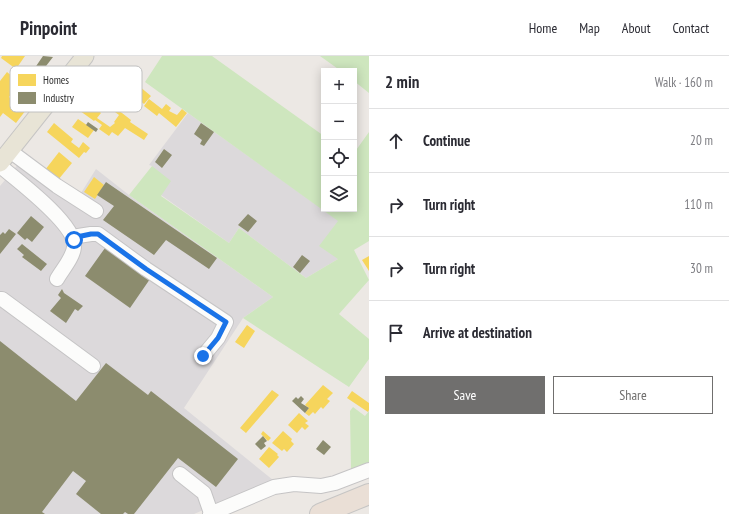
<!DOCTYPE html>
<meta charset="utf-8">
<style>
body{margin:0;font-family:"PT Sans Narrow",sans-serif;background:#f7f7f7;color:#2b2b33}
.controls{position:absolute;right:12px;top:12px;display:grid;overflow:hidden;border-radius:0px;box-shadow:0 2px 10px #0003}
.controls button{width:36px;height:36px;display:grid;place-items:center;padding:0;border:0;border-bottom:1px solid #e1e1e2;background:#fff;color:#2b2b33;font:20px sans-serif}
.stop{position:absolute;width:12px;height:12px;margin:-9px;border:3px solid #1a73e8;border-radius:50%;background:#fff}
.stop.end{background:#1a73e8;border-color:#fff;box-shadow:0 1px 4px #0008}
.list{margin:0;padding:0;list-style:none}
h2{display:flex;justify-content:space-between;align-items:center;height:52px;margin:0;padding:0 16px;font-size:17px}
h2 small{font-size:13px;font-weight:400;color:#7c7c81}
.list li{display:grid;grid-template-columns:26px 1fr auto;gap:12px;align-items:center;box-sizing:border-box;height:64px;padding:0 16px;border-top:1px solid #e1e1e2}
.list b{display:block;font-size:15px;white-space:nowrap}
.list em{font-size:13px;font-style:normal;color:#7c7c81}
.actions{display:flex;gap:8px;padding:12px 16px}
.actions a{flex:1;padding:9px 0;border:1px solid #706f6e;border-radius:0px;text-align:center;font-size:14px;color:#706f6e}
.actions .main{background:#706f6e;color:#fff}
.icon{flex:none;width:22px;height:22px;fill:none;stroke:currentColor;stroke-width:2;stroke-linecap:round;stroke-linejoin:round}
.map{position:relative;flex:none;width:369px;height:458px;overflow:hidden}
header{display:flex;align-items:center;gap:24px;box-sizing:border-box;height:56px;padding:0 20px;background:#fff;border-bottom:1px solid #e1e1e2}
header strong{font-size:19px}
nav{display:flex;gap:22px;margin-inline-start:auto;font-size:14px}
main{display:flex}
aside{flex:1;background:#fff}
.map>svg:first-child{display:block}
.industrial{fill:#dcd9db}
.green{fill:#cee6be}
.homes{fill:#f6d55c}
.industry{fill:#8c8c6e}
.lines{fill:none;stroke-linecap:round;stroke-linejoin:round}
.minor-casing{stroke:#c5c4c5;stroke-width:16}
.major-casing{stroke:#c6c5c4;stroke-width:19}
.highway-casing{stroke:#c6c5c4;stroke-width:22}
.minor{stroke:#fcfcfb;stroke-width:14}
.major{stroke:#e8e4d6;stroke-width:17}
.highway{stroke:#eadfd6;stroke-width:20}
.route{stroke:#1a73e8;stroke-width:5}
.key{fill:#fff;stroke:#c0c0c0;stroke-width:1}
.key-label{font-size:11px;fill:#2e2e2e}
</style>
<header>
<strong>Pinpoint</strong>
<nav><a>Home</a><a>Map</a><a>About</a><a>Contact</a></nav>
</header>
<main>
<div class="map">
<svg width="369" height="458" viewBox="0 0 369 458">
<rect width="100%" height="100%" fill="#ece8e4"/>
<path class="industrial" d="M188,57L339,165L338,203L306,222L239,172L229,187L161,139L152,110L149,109Z
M20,106L76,145L96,113L129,139L273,241L243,262L184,352L273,424L194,458H0V130Z"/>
<path class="green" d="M162,0H212L324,80V153H354V97L369,76V185L354,194L369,224L339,258L369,283V303L349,331L243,262L273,241L129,139L152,110L171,125L161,140L229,187L239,172L306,222L338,203L319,190L338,165L145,26Z
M320,0H369V37L354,25V15H341Z
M353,351L365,360L369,355V407L351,414L350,355Z"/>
<path class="homes" d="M2,0H25L16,13L1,2Z
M121,15L151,40L144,48L139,44L135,49L125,41L123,44L108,31Z
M7,16L20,27L9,41L26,54L16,67L3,57L0,61V25Z
M77,38L90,50L98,39L109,47L104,53L102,52L100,56L101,57L97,62L110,71L115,67L114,66L119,59L111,53L113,50L131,64L130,66L148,78L144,84L125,72L118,80L112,76L109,80L99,73L102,69L95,64L94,65L69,47Z
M149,43L162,53L166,48L171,52L169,55L177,59L182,53L187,57L176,71L159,57L157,60L144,50Z
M78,63L94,74L88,82L72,71Z
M54,67L73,83L71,86L79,92L83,86L90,92L86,97L84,96L79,102L47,76Z
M59,96L72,107L58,124L45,114Z
M94,121L104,129L95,143L84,136Z
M369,200V215L362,204Z
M247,269L255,275L244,292L235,286Z
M323,329L333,337L327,343L330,345L323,353L321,351L315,358L313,356L309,360L305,357L309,352L305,349Z
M272,334L279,339L246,377L240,372Z
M352,335L369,347V354L368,356L347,342Z
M299,357L308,365L305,367L309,370L305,374L302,371L297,377L288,369Z
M263,375L271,382L268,385L261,378Z
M283,375L292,383L291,385L294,388L287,396L284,393L282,395L272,387Z
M269,391L278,398L277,399L279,401L269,412L259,403Z"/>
<path class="industry" d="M43,0L53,1L36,23L30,19Z
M88,66L98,73L96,76L86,69Z
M201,67L214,76L204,90L200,88L202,84L194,78Z
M164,93L172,99L162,112L155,106Z
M106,126L217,202L209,213L166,184L154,199L103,164L114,150L97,139Z
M248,158L257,165L248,176L238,169Z
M31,160L44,171L32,186L27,182L25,184L17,177Z
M9,173L16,178L0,198V179L3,176L5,178Z
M22,188L47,208L41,215L22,201L24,199L17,193Z
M105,192L150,223L130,252L85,220Z
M302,199L310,205L300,217L293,211Z
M62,233L64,237L83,250L78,255L75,253L66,267L50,255L61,242L58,239Z
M0,285L76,345L106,307L148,339L151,335L238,403L216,431L178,402L134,458H128L125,456L123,458H101L76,438L86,425L73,415L42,456L45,458H0Z
M301,340L304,343L301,347L309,352L305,357L292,345L296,341L298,343Z
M263,380L267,385L264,387L266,390L261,394L255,388Z
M323,384L331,391L324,399L316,393Z"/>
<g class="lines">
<g class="minor-casing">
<path id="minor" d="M10,95L57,130L96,155
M0,110C17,124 77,169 74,191C73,202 62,214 57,223
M72,181L91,178H98L146,213L226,266L218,282L203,300
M0,243H2L93,310
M180,418L204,437L211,457
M210,458L274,431L294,428L321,430L335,427L369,414"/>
</g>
<g class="major-casing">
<path id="major" d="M0,107L85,0"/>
</g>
<g class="highway-casing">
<path id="highway" d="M320,458L369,438"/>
</g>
<use href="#minor" class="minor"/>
<use href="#major" class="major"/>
<use href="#highway" class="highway"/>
</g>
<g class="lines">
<path class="route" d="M74,184L72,182L91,178H98L146,213L226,266L218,282L203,300"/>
</g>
<rect x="10" y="10" width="132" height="46" rx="6" class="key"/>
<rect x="18" y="18" width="18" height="12" fill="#f6d55c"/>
<rect x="18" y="36" width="18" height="12" fill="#8c8c6e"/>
<g class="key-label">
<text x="43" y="28">Homes</text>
<text x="43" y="46">Industry</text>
</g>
</svg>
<div class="controls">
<button>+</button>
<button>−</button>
<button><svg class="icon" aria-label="locate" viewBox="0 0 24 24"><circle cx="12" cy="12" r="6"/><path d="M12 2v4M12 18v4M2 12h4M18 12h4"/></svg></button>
<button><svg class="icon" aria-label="layers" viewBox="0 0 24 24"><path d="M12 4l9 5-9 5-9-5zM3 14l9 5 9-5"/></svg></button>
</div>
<div class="stop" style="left:74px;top:184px"></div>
<div class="stop end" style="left:203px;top:300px"></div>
</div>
<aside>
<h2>2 min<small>Walk · 160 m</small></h2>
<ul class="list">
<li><svg class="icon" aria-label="ahead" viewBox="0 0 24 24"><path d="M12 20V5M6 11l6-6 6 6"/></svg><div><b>Continue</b></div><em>20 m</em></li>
<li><svg class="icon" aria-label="right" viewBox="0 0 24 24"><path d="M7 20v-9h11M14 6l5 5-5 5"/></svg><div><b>Turn right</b></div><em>110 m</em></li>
<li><svg class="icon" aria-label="right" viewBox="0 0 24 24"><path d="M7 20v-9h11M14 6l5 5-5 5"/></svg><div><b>Turn right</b></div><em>30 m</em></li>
<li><svg class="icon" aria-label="arrive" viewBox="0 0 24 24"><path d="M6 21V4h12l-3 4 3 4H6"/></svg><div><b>Arrive at destination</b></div></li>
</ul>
<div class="actions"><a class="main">Save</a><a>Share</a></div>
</aside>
</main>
